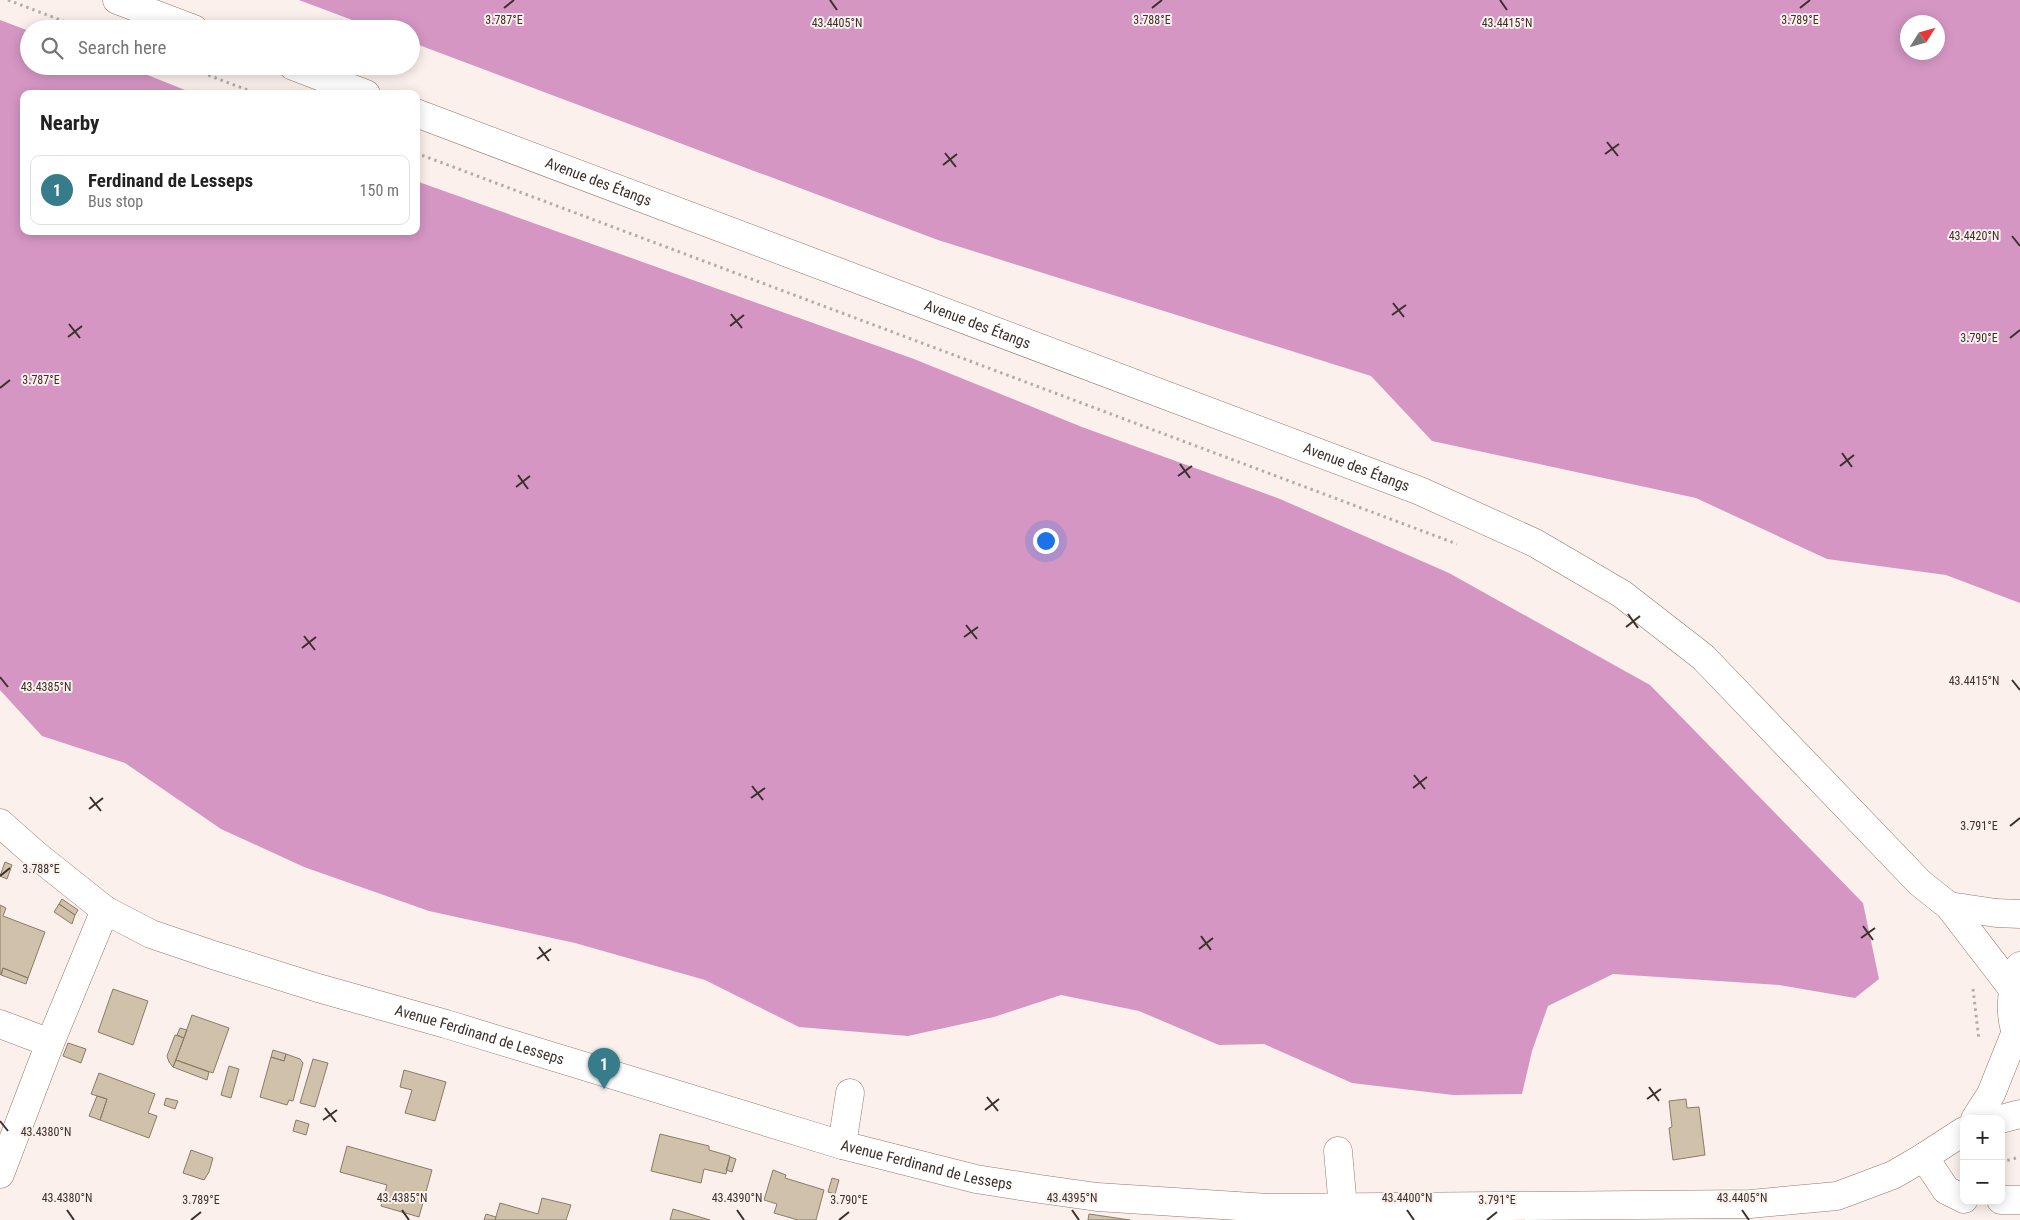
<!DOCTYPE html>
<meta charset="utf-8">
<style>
body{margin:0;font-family:"Roboto Condensed",sans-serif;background:#f2f2f2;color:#222}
.controls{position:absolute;right:15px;bottom:15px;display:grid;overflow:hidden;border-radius:10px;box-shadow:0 2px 12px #0003}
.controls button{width:45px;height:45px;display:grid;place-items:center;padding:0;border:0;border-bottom:1px solid #e0e0e0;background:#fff;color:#222;font:25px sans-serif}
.compass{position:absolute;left:1900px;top:15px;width:45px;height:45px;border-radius:50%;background:#fff;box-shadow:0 2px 12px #0003;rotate:53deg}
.you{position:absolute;left:1045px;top:540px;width:18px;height:18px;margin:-12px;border:4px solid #fff;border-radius:50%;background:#1a73e8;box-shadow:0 0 0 8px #1a73e833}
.badge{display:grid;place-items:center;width:32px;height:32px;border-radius:50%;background:#377c8a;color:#fff;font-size:16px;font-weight:700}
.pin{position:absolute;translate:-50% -41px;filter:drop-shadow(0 1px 2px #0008)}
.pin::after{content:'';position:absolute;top:26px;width:18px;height:15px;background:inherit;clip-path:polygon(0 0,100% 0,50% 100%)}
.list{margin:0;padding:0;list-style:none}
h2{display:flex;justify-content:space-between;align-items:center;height:65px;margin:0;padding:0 20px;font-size:21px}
h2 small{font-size:16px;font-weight:400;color:#767676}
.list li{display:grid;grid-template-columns:32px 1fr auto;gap:15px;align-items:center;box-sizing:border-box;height:70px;margin:0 10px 10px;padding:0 10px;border:1px solid #e0e0e0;border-radius:10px}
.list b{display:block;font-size:19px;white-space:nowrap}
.list p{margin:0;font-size:16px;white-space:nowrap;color:#767676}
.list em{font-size:16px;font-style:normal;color:#767676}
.icon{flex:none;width:28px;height:28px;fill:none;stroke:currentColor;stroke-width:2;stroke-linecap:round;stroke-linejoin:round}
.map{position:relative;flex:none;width:2020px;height:1220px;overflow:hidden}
.search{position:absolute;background:#fff;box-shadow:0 2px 12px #0003;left:20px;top:20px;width:400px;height:55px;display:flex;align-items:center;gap:12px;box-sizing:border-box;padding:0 18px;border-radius:28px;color:#767676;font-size:19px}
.panel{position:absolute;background:#fff;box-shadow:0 2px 12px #0003;left:20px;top:90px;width:400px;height:145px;border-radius:10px}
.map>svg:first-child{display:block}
.water{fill:#d596c4;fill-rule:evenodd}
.building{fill:#d0c1ab;stroke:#897c67}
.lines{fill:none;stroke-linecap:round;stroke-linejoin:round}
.minor-casing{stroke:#91796e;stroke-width:29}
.path{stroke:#b6aba7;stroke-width:3;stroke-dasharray:2.5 4;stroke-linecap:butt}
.minor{stroke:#fff;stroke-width:28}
.ticks{fill:none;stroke:#3b302c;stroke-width:2}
.labels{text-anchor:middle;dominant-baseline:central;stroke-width:4;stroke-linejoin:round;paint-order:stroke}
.street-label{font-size:15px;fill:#3b302c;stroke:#fbf0eb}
.ticks-label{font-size:12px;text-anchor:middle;fill:#3b302c;stroke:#fbf0eb;stroke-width:4;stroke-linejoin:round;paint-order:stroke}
</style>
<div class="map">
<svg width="2020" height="1220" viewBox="0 0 2020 1220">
<rect width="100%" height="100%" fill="#fbf0eb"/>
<path class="water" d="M299,0H2020V603L1946,575L1827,559L1696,498L1432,441L1371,376L938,240L411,42V29H376ZM1908,22H1938V52H1908Z
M0,20L29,31V66H125L195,94H24V231H416V181L914,359L1082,427L1280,499L1449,573L1650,685L1863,903L1879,979L1855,998L1779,985L1613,974L1548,1006L1532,1051L1522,1094L1453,1095L1352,1083L1264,1044L1219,1045L1139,1011L1061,995L994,1017L908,1036L799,1027L705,980L575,943L429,911L304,867L221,829L125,763L42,736L0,690Z"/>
<path class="building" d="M5,862L12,865L7,879L0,876Z
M62,899L78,910L75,915L59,904Z
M59,904L75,915L72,924L54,912Z
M0,905L6,908L3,916L45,932L28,978L3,968L1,975L0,974Z
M3,968L28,978L26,984L1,975Z
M113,989L148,1001L133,1045L98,1032Z
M192,1015L229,1028L213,1073L176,1060Z
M180,1028L187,1030L184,1038L177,1035Z
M175,1035L184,1038L173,1067L169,1062L167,1056Z
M68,1043L86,1049L81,1063L63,1056Z
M273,1050L286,1054L284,1061L271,1057Z
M286,1054L300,1059L303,1063L293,1101L289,1100L287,1105L260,1097L271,1057L284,1061Z
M313,1059L328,1063L315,1107L300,1103Z
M176,1060L209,1072L207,1080L173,1067Z
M229,1066L239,1069L231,1098L221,1095Z
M404,1070L446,1082L435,1121L405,1113L412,1090L400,1087Z
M99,1073L155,1094L148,1113L157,1116L149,1138L100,1120L107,1099L91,1094Z
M97,1096L107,1099L100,1120L89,1116Z
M166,1098L178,1101L175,1109L164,1105Z
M1686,1099L1687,1108L1699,1107L1705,1155L1673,1160L1669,1128L1672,1127L1669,1101Z
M296,1120L309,1124L306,1135L293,1131Z
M660,1134L709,1146V1150L730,1156L726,1174L704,1169L701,1183L651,1171Z
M347,1146L432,1170L419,1217L381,1206L387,1185L340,1172Z
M191,1150L213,1158L209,1172L204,1180L183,1173Z
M730,1157L736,1159L732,1172L726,1170Z
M773,1170L786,1175L785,1178L824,1190L816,1220H798L774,1213L777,1204L764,1200Z
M832,1178L839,1180L835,1194L828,1192Z
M542,1198L571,1205L566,1220H495L500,1203L538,1214Z
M673,1209L710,1220H670Z
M486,1214L496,1217L495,1220H484Z
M1089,1214L1130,1220H1088Z"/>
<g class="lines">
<g class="minor-casing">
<g id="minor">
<path d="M117,0L194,29"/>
<path d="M293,66L366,94"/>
<path id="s1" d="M416,113L1420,491L1535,543L1622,594L1703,657L1920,883L1949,906L2012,988"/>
<path id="s2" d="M0,823L36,855L105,910L151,934L213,955L318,988L446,1024L842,1145L976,1179L1040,1189L1097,1197L1268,1208L1750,1204L1837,1196L1893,1175L1924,1157L1964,1131"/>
<path d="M1949,906L1996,913L2020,914"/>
<path d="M2020,966C2010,994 2008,1016 2020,1045"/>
<path d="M0,1024L50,1043L105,910"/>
<path d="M1975,1119L1991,1094L2015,1034"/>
<path d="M2001,1119L2020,1114"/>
<path d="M842,1145L850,1093"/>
<path d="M1338,1151L1343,1208"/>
<path d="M1924,1157L1946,1190L1964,1199"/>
<path d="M0,1174L50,1043"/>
<path d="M2001,1200H2020"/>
</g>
</g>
<path class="path" d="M8,0L84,29
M184,66L258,94
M416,153L1457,544
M1973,989L1979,1040
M2001,1162L2020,1157"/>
<use href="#minor" class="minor"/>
</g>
<path class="ticks" d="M830,0L837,10M1500,0L1507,10M504,8L514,0M1152,8L1162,0M1800,8L1810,0M1607,142L1618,156M945,153L956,167M1605,154L1619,144M943,165L957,154M2012,236L2020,246M1393,303L1404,317M731,314L742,328M1392,315L1406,305M69,324L80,338M730,326L744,315M68,337L82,326M2010,338L2020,330M0,388L10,380M1842,453L1852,467M1180,464L1190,478M1840,466L1854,455M518,475L528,489M1178,476L1192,466M516,487L530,476M1628,614L1638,628M966,625L977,639M1626,627L1640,616M304,636L315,650M964,637L978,627M302,648L316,637M0,677L8,687M2012,680L2020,690M1414,775L1425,789M752,786L763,800M1413,788L1427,777M90,797L101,811M751,798L765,788M89,809L103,798M2010,826L2020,818M0,876L10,868M1863,926L1873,940M1201,936L1211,950M1861,938L1875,928M539,947L549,961M1199,949L1213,938M537,959L551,949M1649,1087L1659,1101M987,1097L998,1111M1647,1099L1661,1089M325,1108L336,1122M985,1110L999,1099M323,1120L337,1110M0,1121L8,1131M67,1210L74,1220M402,1210L409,1220M737,1210L744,1220M1072,1210L1079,1220M1407,1210L1414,1220M1742,1210L1749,1220M191,1220L201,1212M839,1220L849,1212M1487,1220L1497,1212"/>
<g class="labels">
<g class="street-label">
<text stroke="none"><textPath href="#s1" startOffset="195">Avenue des Étangs</textPath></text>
<text stroke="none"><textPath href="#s1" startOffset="600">Avenue des Étangs</textPath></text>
<text stroke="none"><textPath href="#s1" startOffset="1005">Avenue des Étangs</textPath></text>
<text stroke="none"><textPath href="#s2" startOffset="532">Avenue Ferdinand de Lesseps</textPath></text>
<text stroke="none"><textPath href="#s2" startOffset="998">Avenue Ferdinand de Lesseps</textPath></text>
</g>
</g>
<g class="ticks-label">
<text x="504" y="24">3.787°E</text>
<text x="1152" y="24">3.788°E</text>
<text x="1800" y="24">3.789°E</text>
<text x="837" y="27">43.4405°N</text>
<text x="1507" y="27">43.4415°N</text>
<text x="1974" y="240">43.4420°N</text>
<text x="1979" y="342">3.790°E</text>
<text x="41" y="384">3.787°E</text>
<text x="1974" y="685">43.4415°N</text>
<text x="46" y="691">43.4385°N</text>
<text x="1979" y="830">3.791°E</text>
<text x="41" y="873">3.788°E</text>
<text x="46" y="1136">43.4380°N</text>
<text x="67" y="1202">43.4380°N</text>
<text x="402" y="1202">43.4385°N</text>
<text x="737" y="1202">43.4390°N</text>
<text x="1072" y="1202">43.4395°N</text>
<text x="1407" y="1202">43.4400°N</text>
<text x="1742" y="1202">43.4405°N</text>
<text x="201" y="1204">3.789°E</text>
<text x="849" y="1204">3.790°E</text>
<text x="1497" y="1204">3.791°E</text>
</g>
</svg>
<div class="controls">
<button>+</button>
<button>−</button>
</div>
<svg class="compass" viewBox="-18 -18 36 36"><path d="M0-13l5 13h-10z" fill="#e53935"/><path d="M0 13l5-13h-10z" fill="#767676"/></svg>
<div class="you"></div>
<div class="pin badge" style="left:604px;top:1089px">1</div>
<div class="search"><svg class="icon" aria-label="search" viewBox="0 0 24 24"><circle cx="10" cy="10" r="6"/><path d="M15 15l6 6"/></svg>Search here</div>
<section class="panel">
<h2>Nearby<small></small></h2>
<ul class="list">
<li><span class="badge">1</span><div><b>Ferdinand de Lesseps</b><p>Bus stop</p></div><em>150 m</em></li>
</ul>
</section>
</div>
